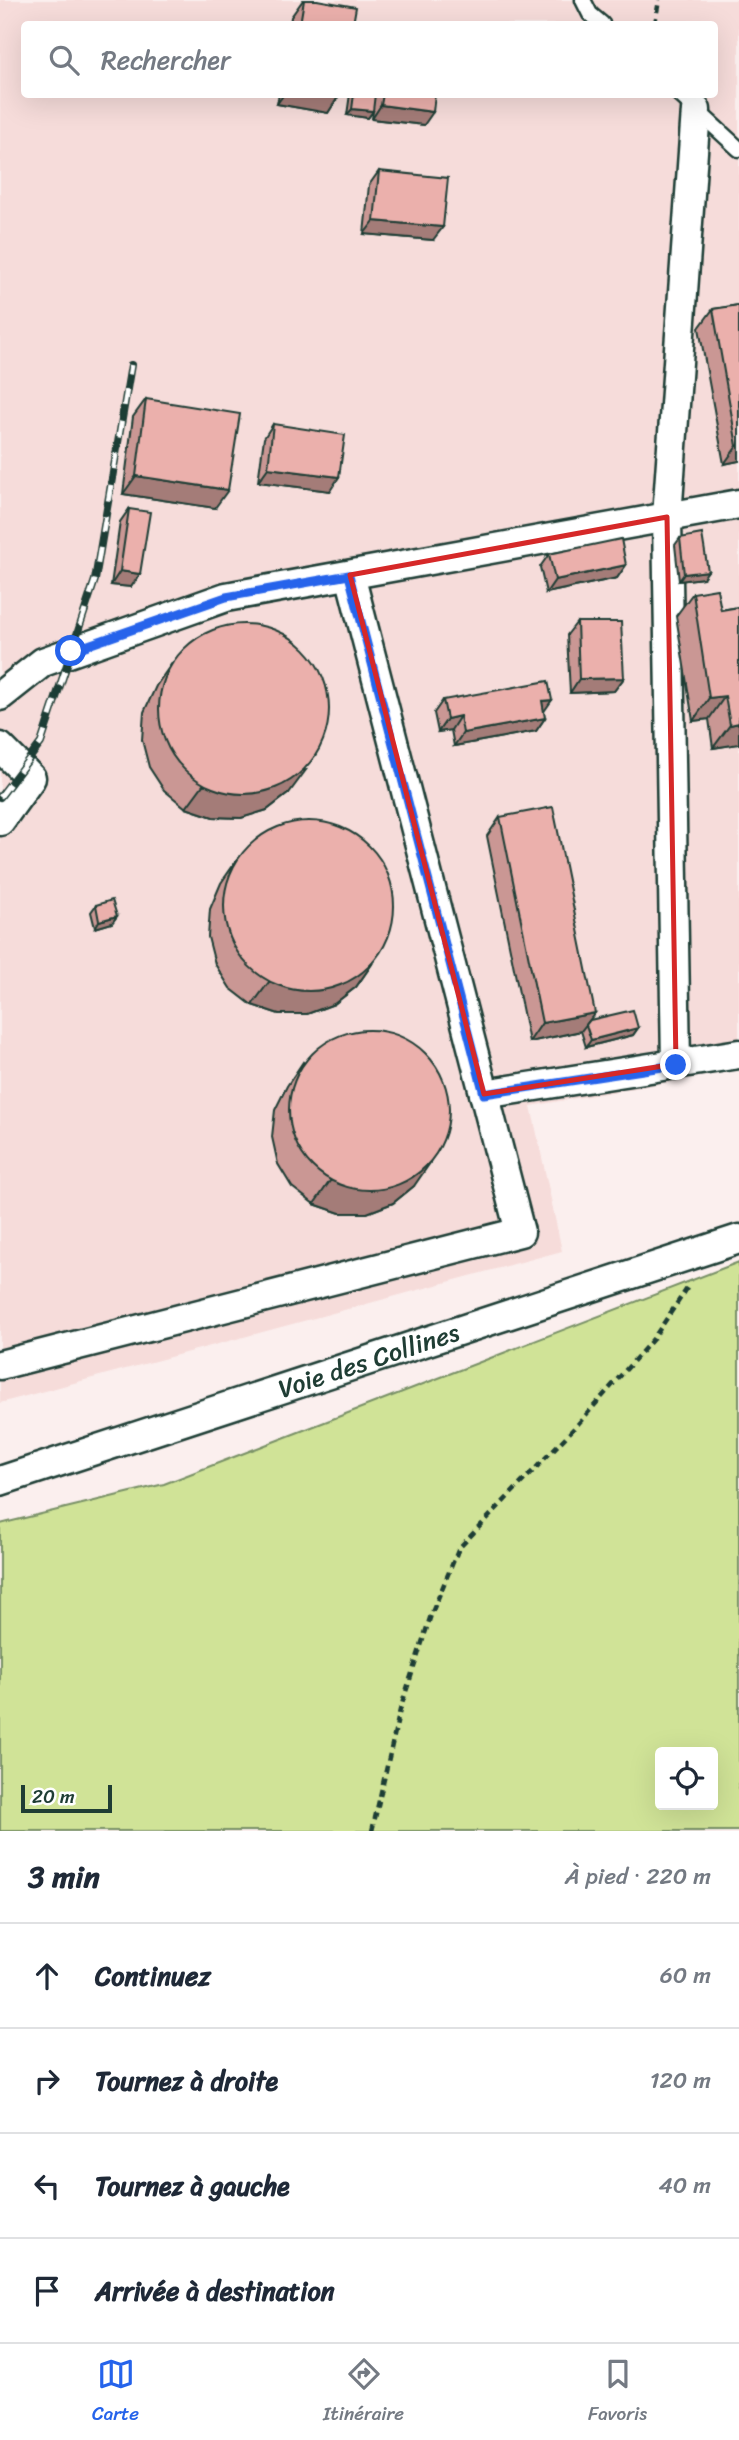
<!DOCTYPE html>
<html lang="fr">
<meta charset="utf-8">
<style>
body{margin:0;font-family:Sriracha,sans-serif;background:#f6f6f7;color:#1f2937}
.controls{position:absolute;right:21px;bottom:21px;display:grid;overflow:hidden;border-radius:7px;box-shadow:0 7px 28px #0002}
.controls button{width:63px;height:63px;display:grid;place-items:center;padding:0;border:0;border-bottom:2px solid #e0e1e3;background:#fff;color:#1f2937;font:35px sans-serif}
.scale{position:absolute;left:21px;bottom:18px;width:91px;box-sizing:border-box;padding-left:7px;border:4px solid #1f3d34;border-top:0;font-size:19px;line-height:24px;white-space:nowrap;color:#1f3d34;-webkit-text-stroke:5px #fff;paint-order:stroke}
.stop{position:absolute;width:21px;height:21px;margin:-16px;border:5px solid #2563eb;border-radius:50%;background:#fff}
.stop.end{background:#2563eb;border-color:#fff;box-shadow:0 2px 7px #0008}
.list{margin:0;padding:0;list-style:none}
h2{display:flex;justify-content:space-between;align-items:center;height:91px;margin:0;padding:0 28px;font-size:30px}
h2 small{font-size:23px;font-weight:400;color:#747a83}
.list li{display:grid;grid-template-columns:46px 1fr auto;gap:21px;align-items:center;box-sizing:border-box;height:105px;padding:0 28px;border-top:2px solid #e0e1e3}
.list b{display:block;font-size:26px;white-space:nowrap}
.list em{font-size:23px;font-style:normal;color:#747a83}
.icon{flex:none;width:38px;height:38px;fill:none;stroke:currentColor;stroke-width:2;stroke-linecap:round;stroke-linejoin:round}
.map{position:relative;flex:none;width:739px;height:1831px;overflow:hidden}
.search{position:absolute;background:#fff;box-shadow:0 7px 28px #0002;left:21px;right:21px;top:21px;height:77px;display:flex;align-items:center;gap:18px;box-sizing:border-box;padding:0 24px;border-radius:7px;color:#747a83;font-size:26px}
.sheet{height:511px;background:#fff}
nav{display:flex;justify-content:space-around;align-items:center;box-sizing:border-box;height:98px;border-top:2px solid #e0e1e3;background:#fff;font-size:19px;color:#747a83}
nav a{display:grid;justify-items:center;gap:4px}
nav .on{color:#2563eb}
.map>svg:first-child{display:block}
.built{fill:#f6dcda;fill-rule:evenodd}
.green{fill:#d0e397;stroke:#789066;stroke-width:2;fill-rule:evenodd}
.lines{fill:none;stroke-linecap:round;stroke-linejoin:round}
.service-casing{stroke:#1f3d34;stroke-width:19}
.minor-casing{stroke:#1f3d34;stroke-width:33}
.path{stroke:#1f3d34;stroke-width:4.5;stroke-dasharray:7 5;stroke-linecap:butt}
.service{stroke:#fff;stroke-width:14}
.minor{stroke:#fff;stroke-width:28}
.rail-casing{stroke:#1f3d34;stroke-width:8}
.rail{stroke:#fff;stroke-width:5;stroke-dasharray:16;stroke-linecap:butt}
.wall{fill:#ca9794;stroke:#1f3d34;stroke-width:2}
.shaded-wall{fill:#a47b78;stroke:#1f3d34;stroke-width:2}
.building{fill:#ebb0ac;stroke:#1f3d34;stroke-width:2}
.route{stroke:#2563eb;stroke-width:9}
.marked{fill:none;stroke:#d62828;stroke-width:5;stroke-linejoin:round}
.labels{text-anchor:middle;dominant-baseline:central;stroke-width:5;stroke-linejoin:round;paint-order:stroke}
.street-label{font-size:26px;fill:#1f3d34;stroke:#fff}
</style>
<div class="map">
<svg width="739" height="1831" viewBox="0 0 739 1831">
<rect width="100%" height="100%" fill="#fbefee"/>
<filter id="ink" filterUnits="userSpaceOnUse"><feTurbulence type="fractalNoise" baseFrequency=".0143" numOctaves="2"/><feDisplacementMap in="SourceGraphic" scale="14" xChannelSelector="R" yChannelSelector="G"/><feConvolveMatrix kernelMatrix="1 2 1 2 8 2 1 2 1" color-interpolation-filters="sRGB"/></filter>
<g filter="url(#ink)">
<path class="built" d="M0,0H739V1070L531,1106L562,1251L0,1403ZM24,24H714V94H24Z"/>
<path class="green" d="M739,1262V1831H0V1524L164,1484ZM660,1752H713V1805H660Z"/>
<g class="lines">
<g class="service-casing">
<path id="service" d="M583,0L590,14L602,24
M679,94L739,149"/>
</g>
<g class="minor-casing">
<g id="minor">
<path d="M0,696L43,662L226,597L739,504"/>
<path d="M0,747L31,778L0,821"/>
<path d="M676,1064L667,517L696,110"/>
<path d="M484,1094L739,1054"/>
<path d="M0,1365L520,1232L350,575"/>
<path id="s1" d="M0,1481L739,1239"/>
</g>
</g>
<path class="path" d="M655,24L659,0
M372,1831L400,1710L431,1615L459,1548L577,1425L653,1339L688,1287"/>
<use href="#service" class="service"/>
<use href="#minor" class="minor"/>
<g class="rail-casing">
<path id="rail" d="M0,797L41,743L95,580L131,365"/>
</g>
<use href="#rail" class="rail"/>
</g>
<path class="wall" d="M303,0H317L353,24H290L291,17Z
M279,94H340L328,113L277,104Z
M350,94H435L424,125L372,119L373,111L368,118L347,115Z
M379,171L433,240L364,234L369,185Z
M739,305V461L724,464L699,328L713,309Z
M146,399L215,508L123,494L133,417Z
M273,424L330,491L258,482L264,438Z
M129,509L140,574L131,587L111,585L120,522Z
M680,538L703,578L679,581L675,545Z
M549,554L626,565L617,578L546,593L540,567Z
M693,593L721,610L739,607V744L713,748L709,719L693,721L676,616Z
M577,622L624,678L614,691L570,693L567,635Z
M172,663L289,793L267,810L241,818L213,817L186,808L164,790L149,767L142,740L144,712L156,686Z
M443,700L544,711L545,718L536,731L454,746L451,730L438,732L434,713Z
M500,817L590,1020L638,1028L633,1035L586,1047L581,1031L529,1042L487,836Z
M237,860L372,964L356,987L334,1004L307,1014H279L252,1005L230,988L215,964L208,937L210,909L221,883Z
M96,905L117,916L112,923L95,928L91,912Z
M303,1062L414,1186L393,1203L367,1213H340L314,1204L292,1187L278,1164L272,1137L275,1110L287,1086Z"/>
<path class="shaded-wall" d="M284,94H340L328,113L277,104Z
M381,105L433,112L424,125L372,119Z
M352,109L373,111L368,118L347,115Z
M374,221L443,227L433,240L364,234Z
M739,445V461L724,464L737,446Z
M268,468L339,477L330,491L258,482Z
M136,476L228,490L215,508L123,494Z
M626,565L617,578L546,593L555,580Z
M120,571L140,574L131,587L111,585Z
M708,571L703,578L679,581L684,574Z
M624,678L614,691L570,693L579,679Z
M725,696L709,719L693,721L709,698Z
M552,700L543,713L542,701Z
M460,716L451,730L438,732L447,719Z
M545,718L536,731L454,746L463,733Z
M739,723V744L713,748L730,725Z
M306,770L289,793L267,810L241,818L213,817L186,808L203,785Z
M117,916L112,923L95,928L99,921Z
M372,964L356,987L334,1004L307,1014H279L252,1005L269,982Z
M595,1013L581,1031L529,1042L542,1023Z
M638,1028L633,1035L586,1047L591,1040Z
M430,1163L414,1186L393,1203L367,1213H340L314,1204L330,1181Z"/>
<path class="building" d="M304,0H317L356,7L353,24H300Z
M354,94H375L373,111L352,109Z
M383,94H435L433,112L381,105Z
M379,171L448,178L443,227L374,221Z
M739,305V445L737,446L713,309Z
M146,399L240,414L228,490L136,476Z
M273,424L345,435L339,477L268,468Z
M129,509L150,512L140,574L120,571Z
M702,534L708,571L684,574L680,538Z
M621,539L626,565L555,580L549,554Z
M717,589L721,610L739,607V723L730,725L725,696L709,698L693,593Z
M577,622H621L624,678L579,679Z
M159 709a85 85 0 1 1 170 0a85 85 0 1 1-170 0Z
M548,681L552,700L542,701L545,718L463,733L460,716L447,719L443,700Z
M553,807L595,1013L542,1023L500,817Z
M224 906a85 85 0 1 1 170 0a85 85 0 1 1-170 0Z
M112,900L117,916L99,921L96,905Z
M633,1010L638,1028L591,1040L586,1025L590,1020Z
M289 1110a80 80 0 1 1 160 0a80 80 0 1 1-160 0Z"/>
</g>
<g class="lines" filter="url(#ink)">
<path class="route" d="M71,651L226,597L349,575L484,1094L676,1065"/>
</g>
<path class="marked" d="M667,517L676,1064L484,1094L350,575Z"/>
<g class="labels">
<g class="street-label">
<text stroke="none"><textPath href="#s1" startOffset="388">Voie des Collines</textPath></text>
</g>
</g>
</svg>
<div class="controls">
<button><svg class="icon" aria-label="locate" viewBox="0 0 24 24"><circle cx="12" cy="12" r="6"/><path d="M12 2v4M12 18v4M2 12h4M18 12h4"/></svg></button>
</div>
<div class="scale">20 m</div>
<div class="stop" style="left:71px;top:651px"></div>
<div class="stop end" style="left:676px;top:1065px"></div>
<div class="search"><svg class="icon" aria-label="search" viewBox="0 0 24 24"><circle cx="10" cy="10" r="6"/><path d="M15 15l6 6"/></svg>Rechercher</div>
</div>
<section class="sheet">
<h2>3 min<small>À pied · 220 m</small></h2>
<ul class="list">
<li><svg class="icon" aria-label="ahead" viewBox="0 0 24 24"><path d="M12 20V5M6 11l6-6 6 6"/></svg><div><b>Continuez</b></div><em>60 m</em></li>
<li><svg class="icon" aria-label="right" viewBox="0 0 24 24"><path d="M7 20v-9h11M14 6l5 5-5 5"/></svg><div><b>Tournez à droite</b></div><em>120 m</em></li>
<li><svg class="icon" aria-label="left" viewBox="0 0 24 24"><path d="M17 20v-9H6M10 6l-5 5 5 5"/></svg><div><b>Tournez à gauche</b></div><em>40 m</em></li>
<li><svg class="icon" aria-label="arrive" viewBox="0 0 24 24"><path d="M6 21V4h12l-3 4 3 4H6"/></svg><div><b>Arrivée à destination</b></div></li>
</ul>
</section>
<nav>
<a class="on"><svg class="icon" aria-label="map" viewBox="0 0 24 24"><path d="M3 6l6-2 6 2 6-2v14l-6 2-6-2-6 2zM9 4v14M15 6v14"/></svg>Carte</a>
<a><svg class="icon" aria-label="directions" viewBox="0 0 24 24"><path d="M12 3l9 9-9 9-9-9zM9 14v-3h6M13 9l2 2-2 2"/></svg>Itinéraire</a>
<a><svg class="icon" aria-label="saved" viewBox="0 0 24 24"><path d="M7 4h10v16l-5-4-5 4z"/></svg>Favoris</a>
</nav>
